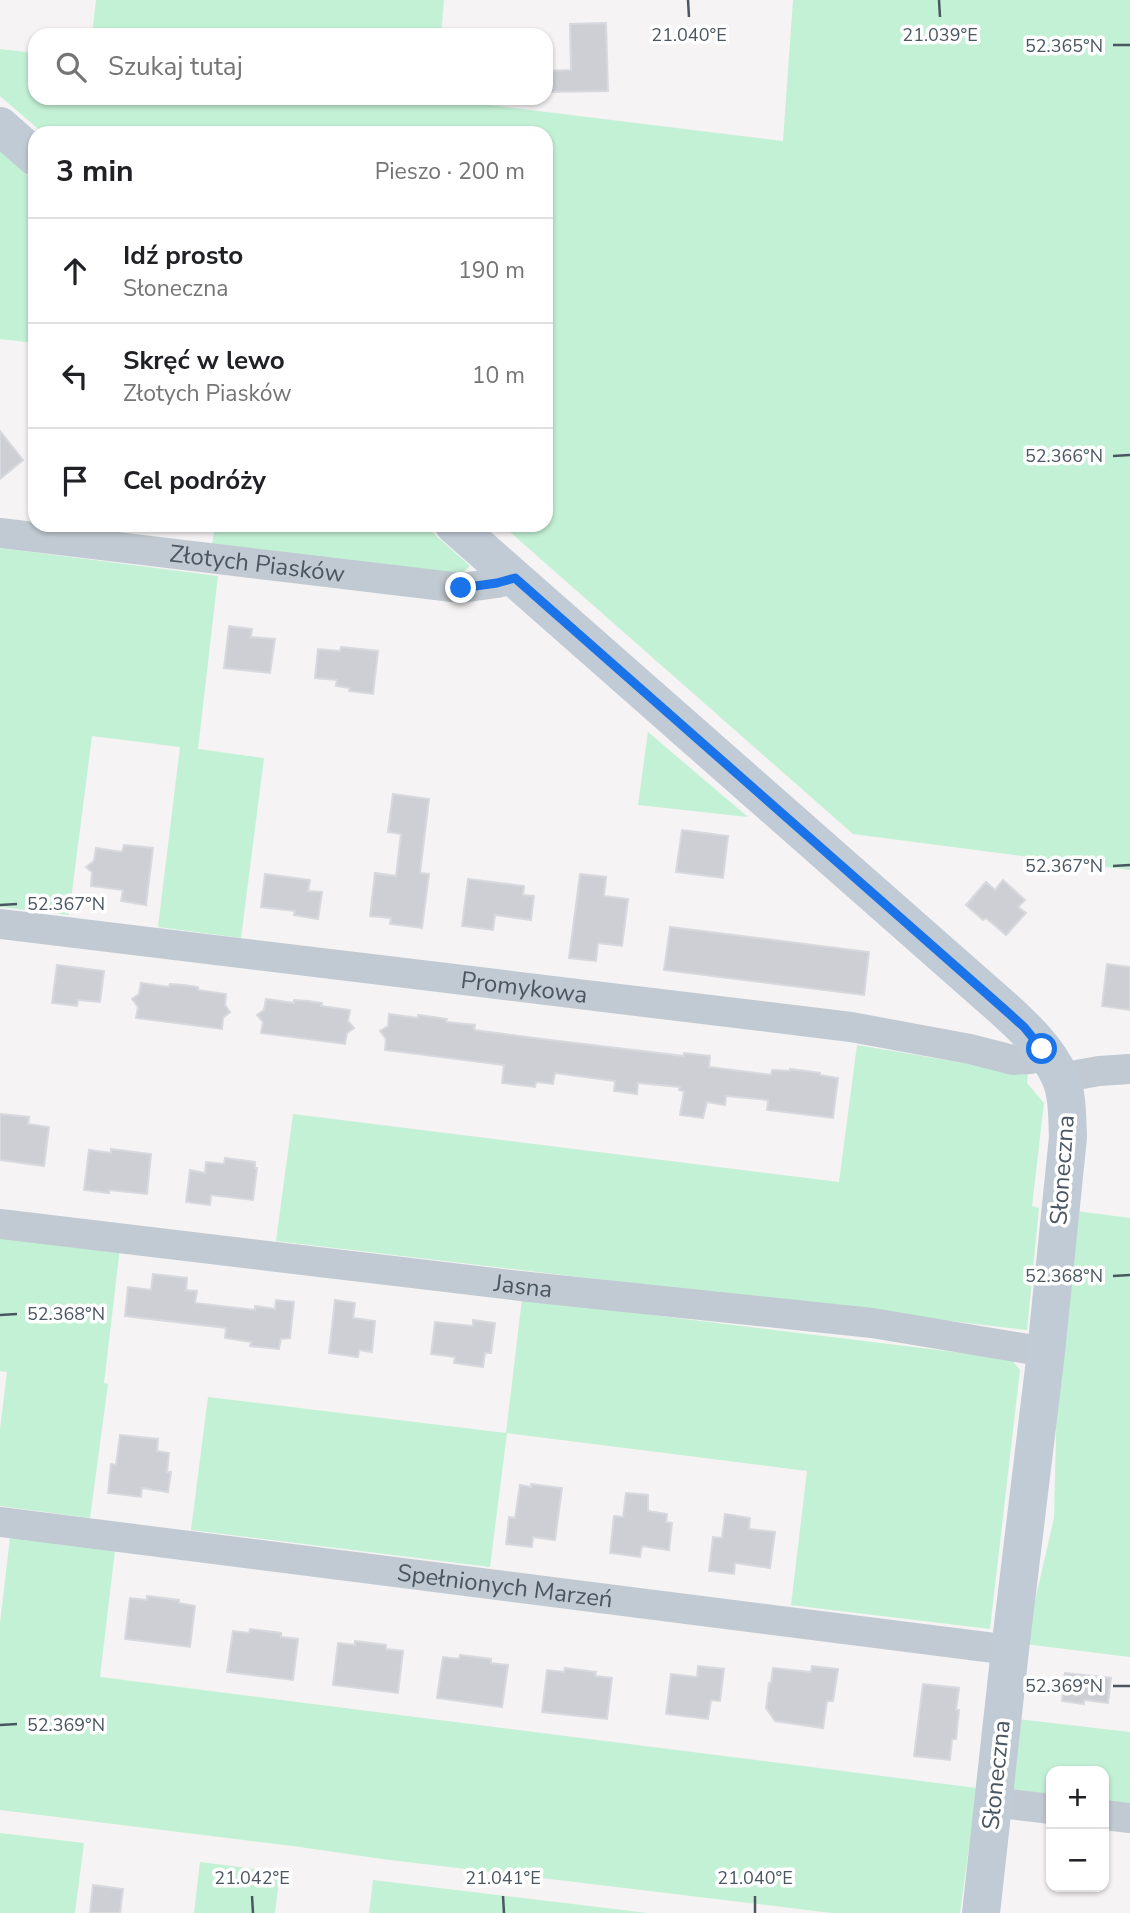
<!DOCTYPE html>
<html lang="pl">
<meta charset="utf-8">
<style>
body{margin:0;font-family:"Nunito Sans",sans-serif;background:#f6f6f6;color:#202124}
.controls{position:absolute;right:21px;bottom:21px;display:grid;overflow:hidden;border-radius:14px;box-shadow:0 2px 5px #0004}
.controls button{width:63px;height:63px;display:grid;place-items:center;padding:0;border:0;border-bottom:2px solid #e0e0e0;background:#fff;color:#202124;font:35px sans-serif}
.stop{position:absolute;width:21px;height:21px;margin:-16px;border:5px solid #1a73e8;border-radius:50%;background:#fff}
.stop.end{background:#1a73e8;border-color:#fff;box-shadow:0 2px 7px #0008}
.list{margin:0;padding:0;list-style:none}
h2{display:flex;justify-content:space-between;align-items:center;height:91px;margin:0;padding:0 28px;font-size:30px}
h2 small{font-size:23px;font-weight:400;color:#757577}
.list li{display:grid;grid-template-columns:46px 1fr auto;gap:21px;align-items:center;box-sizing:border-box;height:105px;padding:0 28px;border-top:2px solid #e0e0e0}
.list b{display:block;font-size:26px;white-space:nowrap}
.list p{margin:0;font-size:23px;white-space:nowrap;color:#757577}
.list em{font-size:23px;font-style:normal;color:#757577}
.icon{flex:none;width:38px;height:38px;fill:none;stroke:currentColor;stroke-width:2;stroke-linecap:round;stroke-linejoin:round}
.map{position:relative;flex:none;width:1130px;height:1913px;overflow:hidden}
.search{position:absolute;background:#fff;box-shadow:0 2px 5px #0004;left:28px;top:28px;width:525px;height:77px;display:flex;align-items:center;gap:18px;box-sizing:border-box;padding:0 24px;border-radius:21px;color:#757577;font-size:26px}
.panel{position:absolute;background:#fff;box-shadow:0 2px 5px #0004;left:28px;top:126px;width:525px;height:406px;border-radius:21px}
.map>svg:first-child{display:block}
.green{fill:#c3f1d5}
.building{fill:#cdcfd5;stroke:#d7d9de;stroke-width:2}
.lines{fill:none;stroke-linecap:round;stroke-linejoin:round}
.street{stroke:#c1cad2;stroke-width:30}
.secondary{stroke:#c1cbd6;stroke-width:38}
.route{stroke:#1a73e8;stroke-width:9}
.ticks{fill:none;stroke:#4a5661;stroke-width:2.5}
.labels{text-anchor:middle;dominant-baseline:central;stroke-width:7;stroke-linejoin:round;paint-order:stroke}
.street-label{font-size:24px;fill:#4a5661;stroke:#fff}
.ticks-label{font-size:18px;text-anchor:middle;fill:#4a5661;stroke:#fff;stroke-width:7;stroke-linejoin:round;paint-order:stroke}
</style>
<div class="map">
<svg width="1130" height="1913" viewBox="0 0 1130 1913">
<rect width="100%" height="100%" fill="#f5f3f3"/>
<path class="green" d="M96,0H444L441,35H92Z
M793,0H1130V870L853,834L502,525H546V133H43L0,96V49L35,53V98H433L783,141Z
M0,151L35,182V343L0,339Z
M215,525H424L470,566L459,576L212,545Z
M0,548L218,576L198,749L264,758L241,938L158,927L180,747L92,736L69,915L0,907Z
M648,732L748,817L638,805Z
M857,1045L1028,1074L1027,1083L1044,1103L1032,1206L1039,1208L1027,1330L276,1241L293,1114L839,1182Z
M1076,1211L1130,1218V1657L1025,1644L1054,1518L1058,1351Z
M0,1234L120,1248L104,1383L108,1384L90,1518L0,1506V1429L7,1372L0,1371Z
M522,1299L1011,1359L1020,1370L990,1629L791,1605L807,1471L507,1433L490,1567L191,1530L208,1397L506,1433Z
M10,1538L115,1550L100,1677L977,1788L960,1913H832L382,1859L300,1847L0,1810V1623Z
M1017,1719L1130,1732V1807L1104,1804V1771H1051V1797L1009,1792Z
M0,1833L84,1843L75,1913H0Z
M200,1862L280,1872L275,1913H194Z
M373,1880L648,1913H369Z"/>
<path class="building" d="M606,23L608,91L546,92V71L571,70L570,24Z
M0,431L23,460L0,479Z
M229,626L252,629L251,637L275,639L270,673L224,668Z
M341,647L378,651L373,694L349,691L350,688L336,686L337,680L315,678L318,649L340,651Z
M393,794L429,799L420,873L429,874L422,928L390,924L391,918L370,916L375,873L396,876L401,834L388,832Z
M682,830L728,836L723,878L676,872Z
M124,845L153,848L146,905L121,901L123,890L91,886L92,872L86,867L94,861L96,848L122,852Z
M265,874L310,880L308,891L322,892L318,919L294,915L295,911L261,907Z
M580,874L606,877L604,896L628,899L622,946L598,943L596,961L569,958Z
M468,879L524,886L523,895L534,896L531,920L495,915L493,930L462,926Z
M1003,880L1025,900L1018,907L1026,913L1006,935L986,918L983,920L966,905L986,882L995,890Z
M670,927L869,952L864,995L664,970Z
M1107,964L1130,967V1010L1102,1006Z
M57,965L104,971L100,1002L78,1000L77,1006L52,1003Z
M141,983L169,987L170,984L184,985L198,987V990L226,994L225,1005L230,1012L223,1018L222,1029L136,1018L138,1007L132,999L139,994Z
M266,999L294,1003V1000L308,1001L322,1003L321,1006L350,1010L348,1021L354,1028L347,1033L345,1044L261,1033L263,1022L257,1015L264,1010Z
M389,1014L418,1018V1015L447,1019L446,1022L475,1025L474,1030L542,1039L684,1056V1053L710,1056L709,1067L771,1075L772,1070L790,1071V1069L820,1073V1075L838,1078L833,1118L767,1110L768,1100L726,1096L725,1105L707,1102L703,1118L680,1115L684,1091L679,1090L680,1087L638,1083L637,1094L614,1091L615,1081L555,1073L553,1084L536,1082L535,1087L502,1083L504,1065L385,1050L386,1039L380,1031L388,1026Z
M0,1114L29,1117L28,1124L49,1127L44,1166L0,1160Z
M111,1149L151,1154L147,1194L109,1190V1193L84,1190L89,1150L111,1153Z
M225,1158L255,1162V1168H257L253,1200L211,1195L210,1205L186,1202L190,1170L205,1173L206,1162L224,1164Z
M153,1274L187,1278L186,1290L197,1291L195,1303L255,1310V1306L275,1309L276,1300L294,1302L290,1338L281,1339L279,1349L250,1346L251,1342L225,1338L226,1328L125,1316L128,1287L151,1290Z
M335,1300L355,1303L353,1318L375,1321L372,1352L359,1350L358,1357L329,1353Z
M473,1320L495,1323L491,1353H485L483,1367L454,1363L455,1357L431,1354L435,1322L473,1326Z
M120,1435L158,1439L157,1451L169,1453L167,1472H171L168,1492L142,1488L141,1497L108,1493L111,1464L116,1465Z
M531,1484L562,1488L555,1540L533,1537L532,1547L506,1544L509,1517L515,1518L520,1485L531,1487Z
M626,1493L648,1495V1511L667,1514L666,1522L672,1523L669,1550L642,1546L640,1557L610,1553L614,1516L623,1517Z
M725,1514L750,1518L749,1529L775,1532L770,1568L735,1563L734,1574L709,1571L713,1537L722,1538Z
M147,1596L179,1600V1603L195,1606L190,1647L125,1639L130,1598L147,1600Z
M250,1629L281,1633V1637L298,1639L293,1680L227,1672L233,1631L249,1633Z
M355,1641L386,1645V1649L403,1651L398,1693L333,1685L338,1643L355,1645Z
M460,1655L491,1659V1663L508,1665L502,1707L437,1698L443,1657L459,1659Z
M698,1666L724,1669L720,1701L711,1700L708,1719L666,1714L671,1674L697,1677Z
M812,1666L838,1669L833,1701H827L823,1728L775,1721L766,1708L769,1683H771L773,1668L811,1672Z
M565,1668L596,1672L595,1676L612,1678L607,1719L542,1712L547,1670L564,1672Z
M1065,1673L1111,1678L1108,1703L1084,1700V1704L1062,1701Z
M923,1684L959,1688L956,1710H959L956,1739H952L950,1760L914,1756Z
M93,1885L123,1889L120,1913H90Z"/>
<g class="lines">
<g class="street">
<path id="s1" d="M0,533L461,588L497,583L515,578"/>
<path id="s2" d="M0,924L851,1027L970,1049L1013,1060L1030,1059L1047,1056"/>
<path d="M1060,1078L1099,1071L1130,1069"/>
<path id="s3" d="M0,1224L529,1287L872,1323L1046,1352"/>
<path id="s4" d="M0,1522L1010,1650"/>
<path d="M993,1802L1051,1809"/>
<path d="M1104,1815L1130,1818"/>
</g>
<path class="secondary" d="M0,126L35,157
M454,525L1004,1009C1025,1028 1048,1050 1060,1077C1068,1095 1067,1118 1068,1137L1046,1352L1010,1650L981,1913"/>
</g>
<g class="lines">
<path class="route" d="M461,588L497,583L515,578L1004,1009L1024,1027L1042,1049"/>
</g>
<path class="ticks" d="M688,0L689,17M939,0L940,17M1113,45H1130M1113,456L1130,455M1113,866L1130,865M0,905L17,904M1113,1276L1130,1275M0,1315L17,1314M1113,1686H1130M0,1725L17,1724M252,1896L253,1913M503,1896L504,1913M755,1896V1913"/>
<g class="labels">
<g class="street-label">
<text stroke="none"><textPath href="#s1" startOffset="259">Złotych Piasków</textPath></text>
<text stroke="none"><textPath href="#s2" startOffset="528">Promykowa</textPath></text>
<text transform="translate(1062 1170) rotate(-86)">Słoneczna</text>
<text stroke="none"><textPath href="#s3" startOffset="527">Jasna</textPath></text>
<text stroke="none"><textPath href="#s4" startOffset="509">Spełnionych Marzeń</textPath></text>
<text transform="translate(996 1775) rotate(-84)">Słoneczna</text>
</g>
</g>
<g class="ticks-label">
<text x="689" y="41">21.040°E</text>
<text x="940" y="41">21.039°E</text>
<text x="1064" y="52">52.365°N</text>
<text x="1064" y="462">52.366°N</text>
<text x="1064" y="872">52.367°N</text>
<text x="66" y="910">52.367°N</text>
<text x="1064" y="1282">52.368°N</text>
<text x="66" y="1320">52.368°N</text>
<text x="1064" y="1692">52.369°N</text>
<text x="66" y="1731">52.369°N</text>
<text x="252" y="1884">21.042°E</text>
<text x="503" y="1884">21.041°E</text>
<text x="755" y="1884">21.040°E</text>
</g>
</svg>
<div class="controls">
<button>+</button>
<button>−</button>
</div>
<div class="stop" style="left:1042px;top:1049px"></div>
<div class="stop end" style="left:461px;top:588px"></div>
<div class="search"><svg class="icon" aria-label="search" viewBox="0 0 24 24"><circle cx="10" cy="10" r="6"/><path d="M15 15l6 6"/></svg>Szukaj tutaj</div>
<section class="panel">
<h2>3 min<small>Pieszo · 200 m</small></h2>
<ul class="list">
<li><svg class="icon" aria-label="ahead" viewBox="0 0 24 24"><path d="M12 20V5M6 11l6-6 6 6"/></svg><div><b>Idź prosto</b><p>Słoneczna</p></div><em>190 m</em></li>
<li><svg class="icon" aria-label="left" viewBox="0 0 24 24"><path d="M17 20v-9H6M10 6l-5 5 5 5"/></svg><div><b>Skręć w lewo</b><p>Złotych Piasków</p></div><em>10 m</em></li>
<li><svg class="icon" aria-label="arrive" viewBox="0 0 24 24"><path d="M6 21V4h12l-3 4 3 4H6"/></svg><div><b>Cel podróży</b></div></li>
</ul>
</section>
</div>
